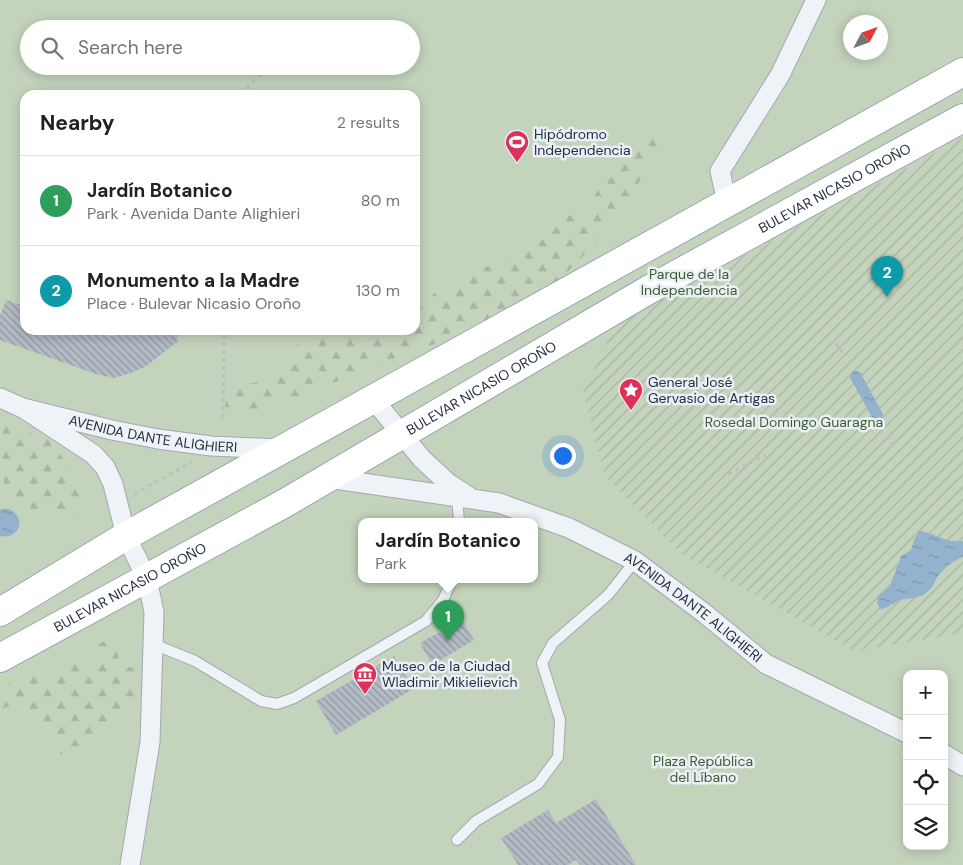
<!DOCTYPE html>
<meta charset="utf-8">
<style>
body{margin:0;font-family:"DM Sans",sans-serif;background:#f6f6f6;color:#202124}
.controls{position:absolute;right:15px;bottom:15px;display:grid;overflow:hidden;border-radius:10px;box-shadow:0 2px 12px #0003}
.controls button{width:45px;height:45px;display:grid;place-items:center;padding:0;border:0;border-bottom:1px solid #e0e0e0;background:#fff;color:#202124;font:25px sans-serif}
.compass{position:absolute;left:843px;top:15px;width:45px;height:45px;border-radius:50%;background:#fff;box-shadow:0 2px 12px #0003;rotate:49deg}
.you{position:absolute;left:562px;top:455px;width:18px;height:18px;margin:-12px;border:4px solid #fff;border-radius:50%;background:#1a73e8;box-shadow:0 0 0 8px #1a73e833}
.badge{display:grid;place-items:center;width:32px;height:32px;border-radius:50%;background:#dc3259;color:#fff;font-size:16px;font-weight:700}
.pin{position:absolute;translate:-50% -41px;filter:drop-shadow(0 1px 2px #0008)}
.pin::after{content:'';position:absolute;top:26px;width:18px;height:15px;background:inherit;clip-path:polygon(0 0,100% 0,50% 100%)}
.popup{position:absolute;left:358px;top:518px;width:180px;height:65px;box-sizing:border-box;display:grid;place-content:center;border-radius:10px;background:#fff;filter:drop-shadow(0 1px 4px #0005);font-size:16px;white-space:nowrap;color:#757577}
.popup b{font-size:19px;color:#202124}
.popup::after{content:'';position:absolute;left:50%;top:100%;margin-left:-10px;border:10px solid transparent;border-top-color:#fff}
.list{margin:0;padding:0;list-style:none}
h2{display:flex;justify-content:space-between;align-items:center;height:65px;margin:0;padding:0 20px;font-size:21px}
h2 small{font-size:16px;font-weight:400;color:#757577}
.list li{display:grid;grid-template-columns:32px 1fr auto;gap:15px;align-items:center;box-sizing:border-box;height:90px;padding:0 20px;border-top:1px solid #e0e0e0}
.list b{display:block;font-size:19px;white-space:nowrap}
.list p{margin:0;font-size:16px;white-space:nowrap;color:#757577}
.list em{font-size:16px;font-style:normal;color:#757577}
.icon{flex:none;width:28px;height:28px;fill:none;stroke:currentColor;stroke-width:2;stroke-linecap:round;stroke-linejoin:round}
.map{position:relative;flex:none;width:963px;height:865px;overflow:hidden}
.search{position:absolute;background:#fff;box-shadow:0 2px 12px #0003;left:20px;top:20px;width:400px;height:55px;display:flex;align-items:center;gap:12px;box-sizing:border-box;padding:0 18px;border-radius:28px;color:#757577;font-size:19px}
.panel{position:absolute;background:#fff;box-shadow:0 2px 12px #0003;left:20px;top:90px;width:400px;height:245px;border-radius:15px}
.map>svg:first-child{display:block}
.green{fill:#c4d3bc;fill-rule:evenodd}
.forest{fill:url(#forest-firs)}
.garden{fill:url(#garden-furrows)}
.water{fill:url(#water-ripples)}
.building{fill:url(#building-back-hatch)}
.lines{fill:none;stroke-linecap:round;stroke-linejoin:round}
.lane-casing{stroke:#a1a9b2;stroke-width:12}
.street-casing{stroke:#a1a9b2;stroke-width:21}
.primary-casing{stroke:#9aa7b5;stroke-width:30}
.path{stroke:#bac0c7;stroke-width:3;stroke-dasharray:4 4;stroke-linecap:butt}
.lane{stroke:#eff2f6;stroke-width:10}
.street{stroke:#eff2f6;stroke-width:19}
.primary{stroke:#fff;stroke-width:28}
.labels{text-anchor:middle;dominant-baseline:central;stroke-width:5;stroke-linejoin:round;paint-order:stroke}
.poi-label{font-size:14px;fill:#243040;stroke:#ebf0f6;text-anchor:start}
.street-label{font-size:14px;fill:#243040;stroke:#ebf0f6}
.park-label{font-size:14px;fill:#3c5d30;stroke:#ebf0f6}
</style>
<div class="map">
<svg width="963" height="865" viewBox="0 0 963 865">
<defs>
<pattern id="forest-firs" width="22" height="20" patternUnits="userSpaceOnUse" patternTransform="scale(1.25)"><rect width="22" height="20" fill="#c4d3bc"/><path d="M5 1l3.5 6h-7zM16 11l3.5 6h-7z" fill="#a8b5a3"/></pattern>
<pattern id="garden-furrows" width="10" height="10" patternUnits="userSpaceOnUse" patternTransform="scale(1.25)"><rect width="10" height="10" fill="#c4d3bc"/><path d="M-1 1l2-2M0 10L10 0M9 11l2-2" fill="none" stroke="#a8b5a3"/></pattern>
<pattern id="water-ripples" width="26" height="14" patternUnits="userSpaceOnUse" patternTransform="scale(1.25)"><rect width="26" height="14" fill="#93b3cc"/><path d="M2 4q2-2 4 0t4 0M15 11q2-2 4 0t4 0" fill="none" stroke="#7892a7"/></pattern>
<pattern id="building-back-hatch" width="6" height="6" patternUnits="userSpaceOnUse" patternTransform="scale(1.25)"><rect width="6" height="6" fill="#b3bbc5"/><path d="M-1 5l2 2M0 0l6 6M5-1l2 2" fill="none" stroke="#9198a1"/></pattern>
</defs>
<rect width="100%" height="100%" fill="#dce2e8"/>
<path class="green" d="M0,0H963V865H0ZM850,22H880V52H850ZM29,29H411V66H29ZM25,95H415V330H25ZM362,522H534V580H362ZM907,674H944V846H907Z"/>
<path class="forest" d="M649,127L664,139L655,158L619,213L591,248L548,291L475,331L410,352L313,391L259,409L225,407L227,386L275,380L307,330H415V314L436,291L542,240L563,218L587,209L602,183L616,171L631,146Z
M0,420L51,441L89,496L73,517L38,512L11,500L0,473Z
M119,636L118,668L139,667L141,703L104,734L76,753L60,754L50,727L32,712L15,705L0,709V696L3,685L33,675L52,682L68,663L92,660L98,644Z"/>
<path class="garden" d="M963,138V633L854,651L682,554L605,476L583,392L615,325Z"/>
<path class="water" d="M855,370L860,372L883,414L882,420L878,422L873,419L849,376Z
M0,509H9C27,517 20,540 0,536Z
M919,531C936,533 944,543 963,541V557C953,561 945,567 938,576C935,580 934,586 930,589C921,600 910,597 898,601C892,604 888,608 881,609L877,604L878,596L890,586L901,556L911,550L914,540Z"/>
<path class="building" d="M6,300L25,306V330H93L110,336L118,335L127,330H178L177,342L145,367L131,373L114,378L96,374L0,340V316Z
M462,619L474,640L432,665L420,643Z
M394,656L413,689L336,735L316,701Z
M596,799L636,865H580L576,860L568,865H518L501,838L548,810L556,823Z"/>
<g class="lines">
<g class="lane-casing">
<path id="lane" d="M457,496L459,522
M153,644L195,661L261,701L277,704L294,698L426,621L443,600L452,580
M457,840L476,821L538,784L558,757L560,720L542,663L553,643L608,595L635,561"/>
</g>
<g class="street-casing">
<g id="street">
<path d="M727,203L720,171L780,75L816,0"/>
<path id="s1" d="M0,398L23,408L112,430L158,439L211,446L281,449"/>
<path d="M373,399L422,459L448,483L468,496"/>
<path d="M23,408L93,454L105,467L113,484L126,536L147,579L154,612L150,742L130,865"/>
<path id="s2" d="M328,478L499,503L569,528L635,561L704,613L766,664L907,733"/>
<path d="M944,754L963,766"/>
</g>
</g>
<g class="primary-casing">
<g id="primary">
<path d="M0,612L126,536L963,72"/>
<path id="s3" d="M0,658L285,503L650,289L963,118"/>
</g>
</g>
<path class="path" d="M243,95C248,82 263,73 275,66
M836,343L845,357
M223,418L224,330
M888,435L895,449
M728,474L765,455
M134,494L192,462"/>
<use href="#lane" class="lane"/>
<use href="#street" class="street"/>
<use href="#primary" class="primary"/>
</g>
<defs>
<g id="stadium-pin" transform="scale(1.25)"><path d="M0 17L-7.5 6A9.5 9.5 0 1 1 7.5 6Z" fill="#dc3259" stroke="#ebf0f6"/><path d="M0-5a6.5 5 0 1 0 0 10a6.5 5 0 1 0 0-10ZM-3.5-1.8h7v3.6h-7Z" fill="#fff"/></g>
<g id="sight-pin" transform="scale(1.25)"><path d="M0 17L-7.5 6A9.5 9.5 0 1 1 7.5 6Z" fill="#dc3259" stroke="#ebf0f6"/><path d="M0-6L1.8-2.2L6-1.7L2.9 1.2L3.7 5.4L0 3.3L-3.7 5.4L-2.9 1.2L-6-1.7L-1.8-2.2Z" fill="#fff"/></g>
<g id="museum-pin" transform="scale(1.25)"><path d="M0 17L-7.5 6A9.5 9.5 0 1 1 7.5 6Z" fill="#dc3259" stroke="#ebf0f6"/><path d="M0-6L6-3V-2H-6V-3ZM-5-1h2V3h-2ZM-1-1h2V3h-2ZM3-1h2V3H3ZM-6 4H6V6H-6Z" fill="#fff"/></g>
</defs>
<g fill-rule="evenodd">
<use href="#stadium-pin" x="517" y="142"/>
<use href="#sight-pin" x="631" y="390"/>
<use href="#museum-pin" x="365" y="674"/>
</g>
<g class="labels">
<g class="poi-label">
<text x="534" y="134">Hipódromo<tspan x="534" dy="16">Independencia</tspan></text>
<text x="648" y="382">General José<tspan x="648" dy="16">Gervasio de Artigas</tspan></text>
<text x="382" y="666">Museo de la Ciudad<tspan x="382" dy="16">Wladimir Mikielievich</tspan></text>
</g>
<g class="street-label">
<text stroke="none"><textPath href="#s3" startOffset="958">BULEVAR NICASIO OROÑO</textPath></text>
<text stroke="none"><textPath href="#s3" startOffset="552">BULEVAR NICASIO OROÑO</textPath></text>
<text stroke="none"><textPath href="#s1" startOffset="158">AVENIDA DANTE ALIGHIERI</textPath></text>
<text stroke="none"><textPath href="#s3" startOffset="148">BULEVAR NICASIO OROÑO</textPath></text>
<text stroke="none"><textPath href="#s2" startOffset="395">AVENIDA DANTE ALIGHIERI</textPath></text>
</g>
<g class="park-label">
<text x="689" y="274">Parque de la<tspan x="689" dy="16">Independencia</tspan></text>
<text x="794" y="422">Rosedal Domingo Guaragna</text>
<text x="703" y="761">Plaza República<tspan x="703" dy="16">del Líbano</tspan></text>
</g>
</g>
</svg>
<div class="controls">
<button>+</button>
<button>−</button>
<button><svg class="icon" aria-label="locate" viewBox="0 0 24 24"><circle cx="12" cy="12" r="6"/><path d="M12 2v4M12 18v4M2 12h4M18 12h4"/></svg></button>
<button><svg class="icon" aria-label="layers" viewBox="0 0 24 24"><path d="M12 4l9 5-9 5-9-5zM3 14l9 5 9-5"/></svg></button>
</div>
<svg class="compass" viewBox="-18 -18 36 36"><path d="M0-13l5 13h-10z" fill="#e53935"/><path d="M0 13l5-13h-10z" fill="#757577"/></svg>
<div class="you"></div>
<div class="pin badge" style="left:448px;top:641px;background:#2e9e5b">1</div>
<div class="popup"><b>Jardín Botanico</b>Park</div>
<div class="pin badge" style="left:887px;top:297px;background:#0f9aa8">2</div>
<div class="search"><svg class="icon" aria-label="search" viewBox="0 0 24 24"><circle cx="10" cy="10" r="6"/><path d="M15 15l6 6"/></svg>Search here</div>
<section class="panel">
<h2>Nearby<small>2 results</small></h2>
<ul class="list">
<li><span class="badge" style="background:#2e9e5b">1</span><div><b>Jardín Botanico</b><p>Park · Avenida Dante Alighieri</p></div><em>80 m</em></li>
<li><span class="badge" style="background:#0f9aa8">2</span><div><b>Monumento a la Madre</b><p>Place · Bulevar Nicasio Oroño</p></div><em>130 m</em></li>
</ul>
</section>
</div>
